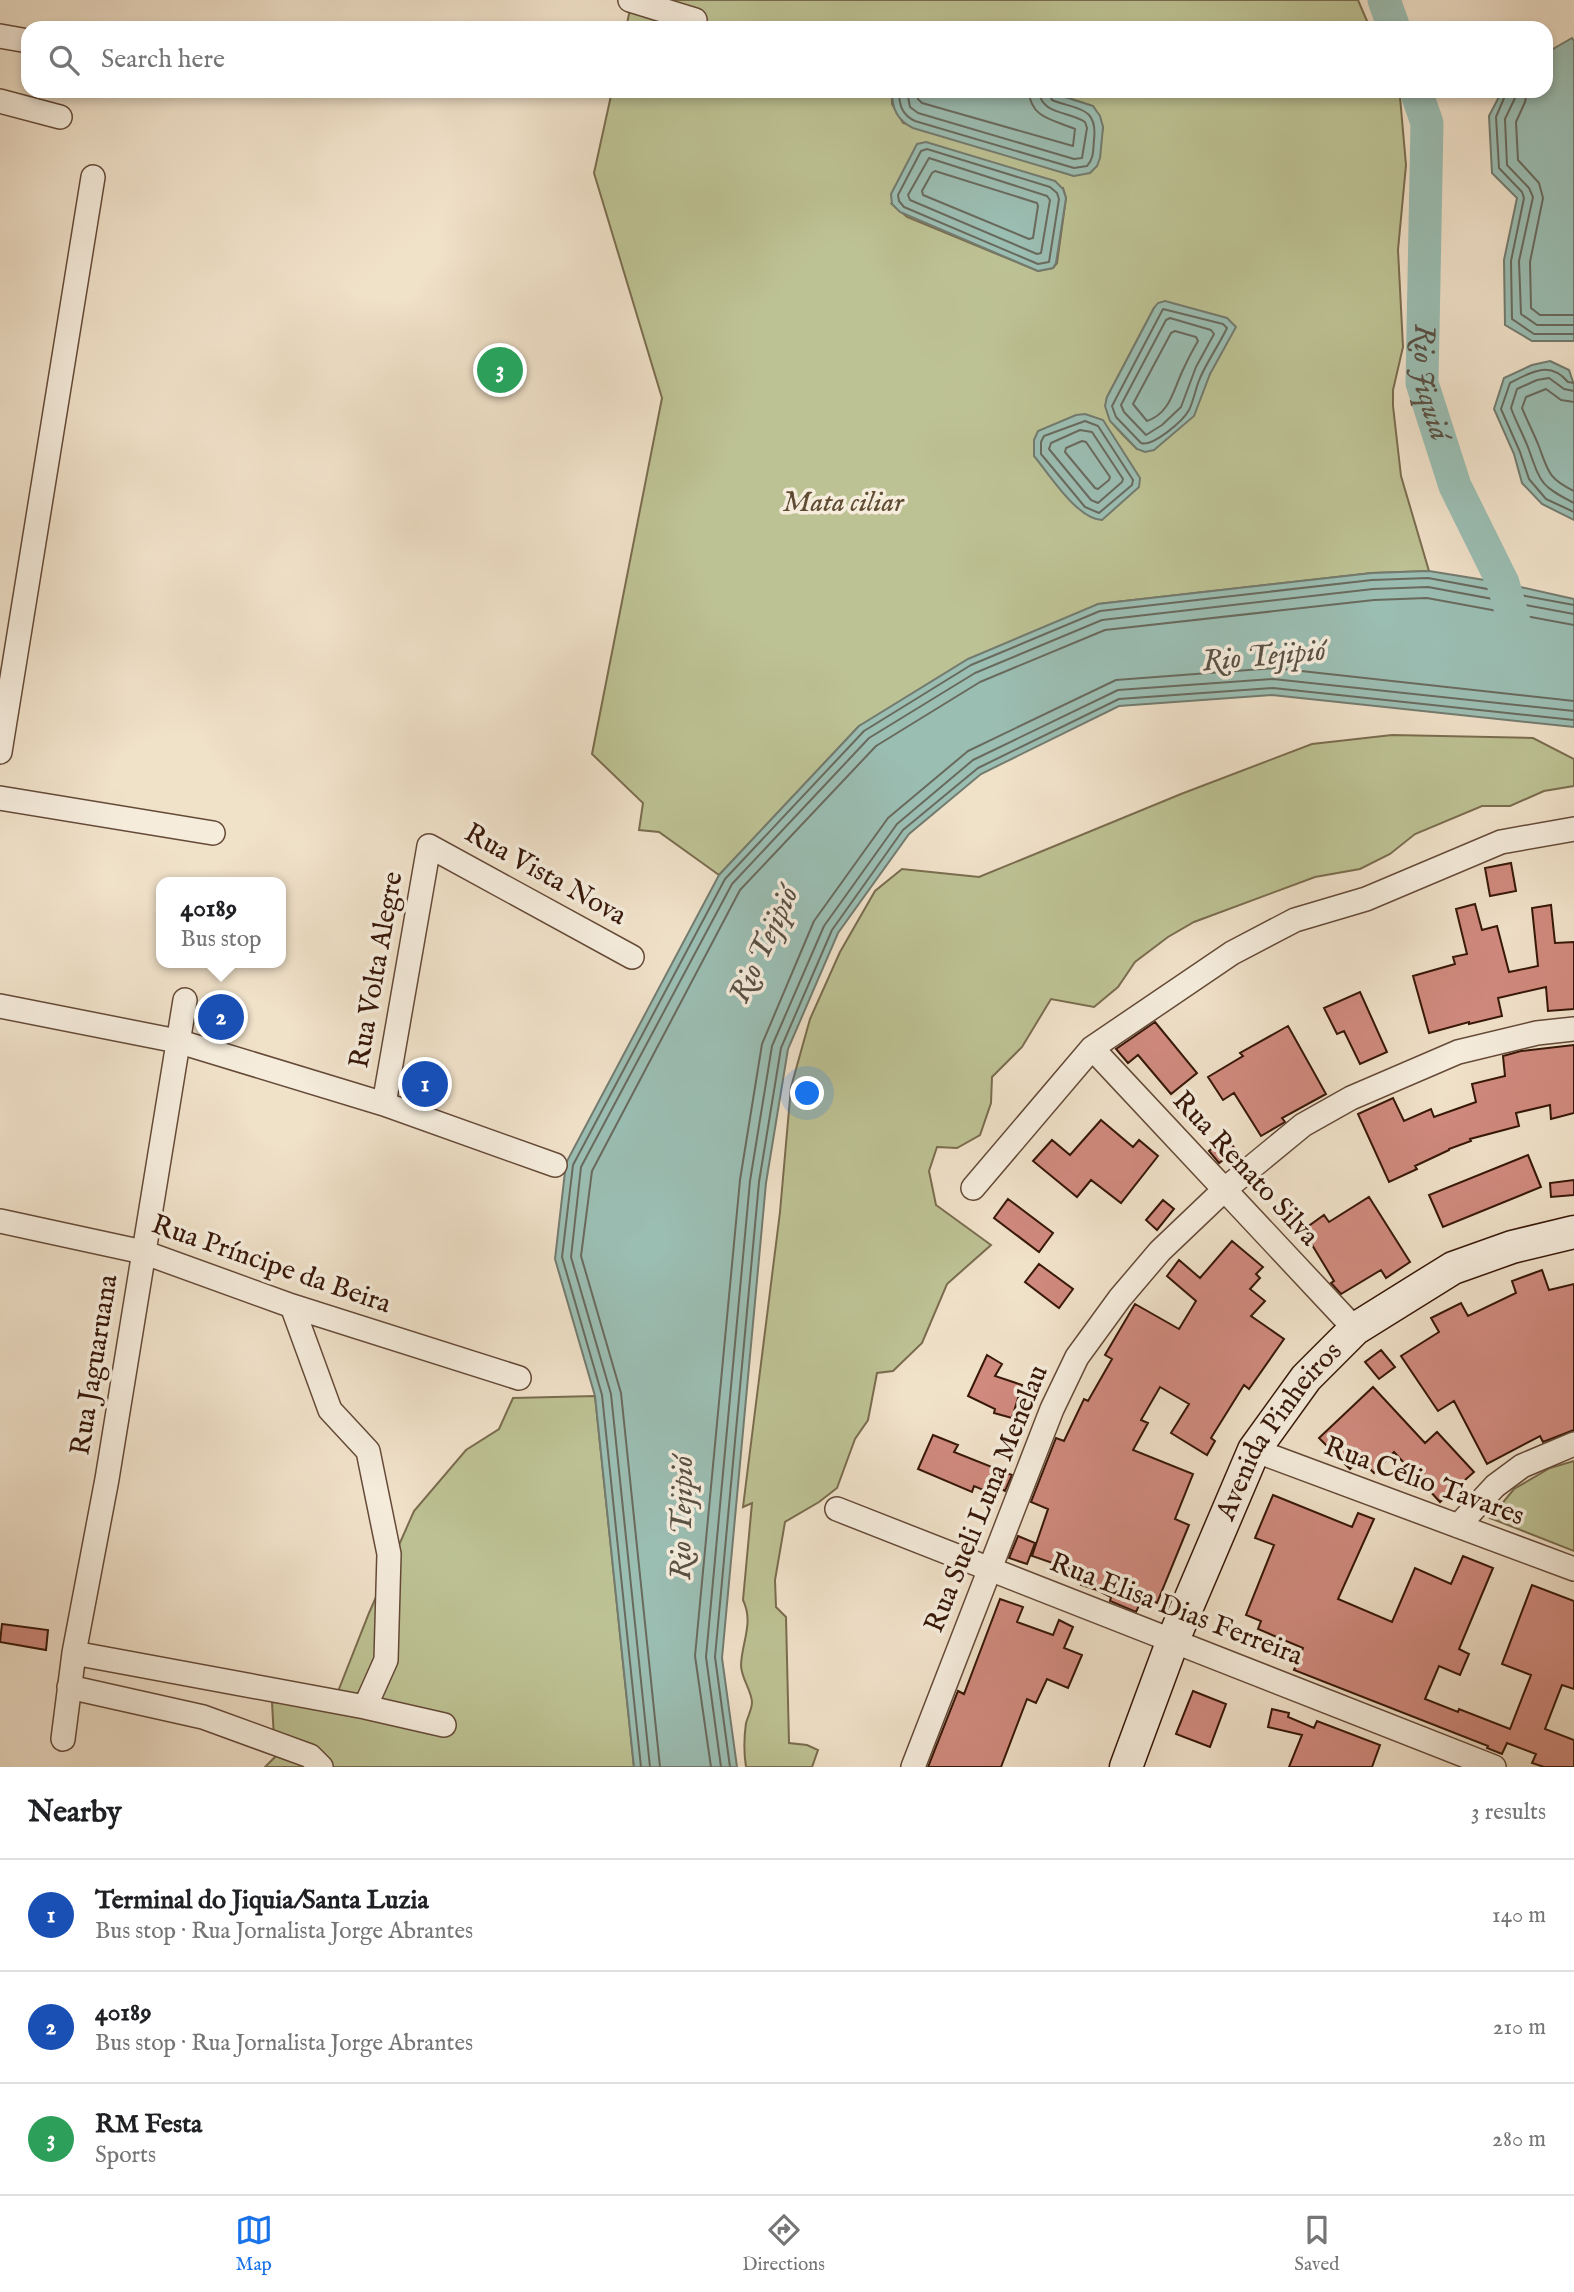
<!DOCTYPE html>
<meta charset="utf-8">
<style>
body{margin:0;font-family:"IM FELL English",serif;background:#f6f6f6;color:#202124}
.you{position:absolute;left:808px;top:1094px;width:24px;height:24px;margin:-18px;border:5px solid #fff;border-radius:50%;background:#1a73e8;box-shadow:0 0 0 10px #1a73e833}
.badge{display:grid;place-items:center;width:46px;height:46px;border-radius:50%;background:#1a73e8;color:#fff;font-size:23px;font-weight:700}
.pin{position:absolute;translate:-50% -50%;border:4px solid #fff;box-shadow:0 2px 7px #0006}
.popup{position:absolute;left:156px;top:877px;width:130px;height:91px;box-sizing:border-box;display:grid;place-content:center;border-radius:14px;background:#fff;filter:drop-shadow(0 2px 5px #0005);font-size:23px;white-space:nowrap;color:#757577}
.popup b{font-size:26px;color:#202124}
.popup::after{content:'';position:absolute;left:50%;top:100%;margin-left:-14px;border:14px solid transparent;border-top-color:#fff}
.list{margin:0;padding:0;list-style:none}
h2{display:flex;justify-content:space-between;align-items:center;height:91px;margin:0;padding:0 28px;font-size:30px}
h2 small{font-size:23px;font-weight:400;color:#757577}
.list li{display:grid;grid-template-columns:46px 1fr auto;gap:21px;align-items:center;box-sizing:border-box;height:112px;padding:0 28px;border-top:2px solid #e0e0e0}
.list b{display:block;font-size:26px;white-space:nowrap}
.list p{margin:0;font-size:23px;white-space:nowrap;color:#757577}
.list em{font-size:23px;font-style:normal;color:#757577}
.icon{flex:none;width:38px;height:38px;fill:none;stroke:currentColor;stroke-width:2;stroke-linecap:round;stroke-linejoin:round}
.map{position:relative;flex:none;width:1574px;height:1767px;overflow:hidden}
.search{position:absolute;background:#fff;box-shadow:0 4px 10px #0003;left:21px;right:21px;top:21px;height:77px;display:flex;align-items:center;gap:18px;box-sizing:border-box;padding:0 24px;border-radius:21px;color:#757577;font-size:26px}
.sheet{height:427px;background:#fff}
nav{display:flex;justify-content:space-around;align-items:center;box-sizing:border-box;height:98px;border-top:2px solid #e0e0e0;background:#fff;font-size:19px;color:#757577}
nav a{display:grid;justify-items:center;gap:4px}
nav .on{color:#1a73e8}
.map>svg:first-child{display:block}
.green{fill:#bdc294;stroke:#7a6c4e;stroke-width:2;fill-rule:evenodd}
.water{fill:#9bbeb3;stroke:#737b6f;stroke-width:2}
.lines{fill:none;stroke-linecap:round;stroke-linejoin:round}
.shore{stroke:#696a5e;stroke-width:2}
.river{stroke:#9bbeb3;stroke-width:33}
.building{fill:#d08a7e;stroke:#371708;stroke-width:2}
.street-casing{stroke:#654a38;stroke-width:26}
.secondary-casing{stroke:#371708;stroke-width:35}
.street{stroke:#f5ecdc;stroke-width:23}
.secondary{stroke:#f5ecdc;stroke-width:32}
.labels{text-anchor:middle;dominant-baseline:central;stroke-width:7;stroke-linejoin:round;paint-order:stroke}
.park-label{font-size:28px;font-style:italic;fill:#5f4a32;stroke:#f5ecdc}
.street-label{font-size:28px;fill:#371708;stroke:#f5ecdc}
.water-label{font-size:30px;font-style:italic;fill:#5a5144;stroke:#f5ecdc}
</style>
<div class="map">
<svg width="1574" height="1767" viewBox="0 0 1574 1767">
<rect width="100%" height="100%" fill="#f0e1c9"/>
<filter id="stains"><feTurbulence type="fractalNoise" baseFrequency=".00286" numOctaves="4"/><feColorMatrix values="0 0 0 0 .2 0 0 0 0 .09 0 0 0 0 .02 0 0 0 .5 -.17"/></filter>
<radialGradient id="worn" r=".72"><stop offset=".6" stop-color="#630" stop-opacity="0"/><stop offset="1" stop-color="#630" stop-opacity=".3"/></radialGradient>
<path class="green" d="M632,0H1358L1370,28H626Z
M612,91H892V104L903,123L1074,176L1097,166L1103,127L1093,106L1046,91H1397L1400,97L1406,165L1398,250L1403,347L1393,390V406L1401,476L1429,571L1372,573L1098,604L859,726L719,875L659,832L639,830L643,803L592,754L662,398L594,173ZM1063,188L1066,198L1057,263L1053,268L1038,271L907,217L892,204ZM1154,308L1235,327L1210,373L1201,396L1137,449C1123,434 1102,420 1107,397Z
M1392,735L1533,738L1574,759V786L1544,791L1510,806H1482L1415,834L1390,854L1360,869L1315,877L1194,922L1168,937L1135,962L1118,987L1094,1007L1051,999L1022,1047L992,1077L991,1103L980,1135L957,1148L937,1147L929,1171L936,1205L991,1245L947,1284L922,1343L893,1371L877,1373L868,1420L855,1439L837,1488L819,1502L785,1522L775,1580L776,1607L786,1617L789,1743L807,1745L818,1750L812,1767H746C744,1754 744,1737 746,1723C748,1716 752,1709 752,1702C751,1689 741,1678 741,1665C742,1641 754,1623 743,1600L752,1503L743,1507L780,1212L791,1087L810,1019L840,952L875,891L902,869L979,877L1181,794L1312,744Z
M595,1396L634,1767H265L275,1757L272,1702L323,1705L337,1694L369,1613L414,1511L466,1450L499,1429L513,1398Z
M1574,1461V1551L1490,1518L1514,1489L1550,1468Z"/>
<path class="water" d="M1572,38L1574,41V341H1532L1505,325L1504,260L1517,198L1492,173L1489,116L1502,91H1546V53Z
M892,91H1046L1093,106L1100,116L1103,127L1100,158L1097,166L1090,173L1074,176L913,128C897,120 892,109 892,91Z
M926,142L1055,181L1063,189L1066,198L1056,263L1053,268L1038,271L900,212L892,204L891,194L917,144Z
M1165,301L1227,318L1236,327L1210,374L1194,416L1154,450L1145,452L1137,449L1110,421L1105,406L1107,397L1154,308L1158,303Z
M1550,361L1569,370L1574,385V520L1542,504L1522,483L1514,454L1494,409L1504,378L1532,365Z
M1085,414L1103,420L1140,478L1139,487L1102,520C1077,519 1050,475 1034,456V440L1038,431L1076,415Z
M1429,571L1503,583L1574,599V727L1272,695L1119,706L981,774L909,834L838,933L788,1049L766,1183L722,1658L737,1767H634L595,1396L555,1259L566,1163L719,875L859,726L968,659L1098,604L1372,573Z"/>
<g class="lines">
<path class="shore" d="M899,91C899,105 902,115 915,121L1074,168L1087,166C1094,159 1093,150 1094,140C1098,106 1077,110 1052,100L1048,91
M907,91L910,107L918,113L1074,159L1082,158L1087,128L1085,122C1070,111 1041,115 1039,91
M918,91V99L922,103L1073,146L1075,129C1054,120 1030,118 1029,91
M1507,91L1496,117L1499,168L1522,192L1524,198L1511,261L1512,319L1534,334H1574
M1516,91L1515,98L1505,119L1507,165L1529,188L1533,197L1519,261L1521,314L1537,325H1574
M1527,91L1525,102L1516,122L1518,160L1539,183L1543,198L1530,262L1531,308L1540,315H1574
M927,149L1050,187L1057,193L1059,199L1049,262L1038,264L904,207L899,201L898,195L921,151Z
M929,158L1047,196L1050,200L1041,253L1037,254L910,200L908,195Z
M935,171L1037,203L1038,206L1033,238L1029,239L923,195L922,191L932,173Z
M1163,309L1223,324L1227,328C1218,347 1205,364 1198,383C1195,392 1193,402 1189,410C1183,421 1153,447 1141,443L1116,417L1112,406Z
M1170,318L1211,330L1214,334L1196,367L1181,407L1162,425L1146,435L1124,412L1121,405L1166,320Z
M1175,331L1196,337L1198,341C1192,351 1187,361 1182,372C1173,391 1170,413 1147,421L1133,404L1171,333Z
M1574,383L1568,382C1550,360 1531,372 1510,383L1501,409L1520,452L1529,479L1546,499L1574,512
M1574,391L1564,389L1549,378L1537,380L1517,389L1511,408C1516,422 1524,436 1529,450C1541,484 1541,486 1574,503
M1574,402L1561,400L1546,389L1526,397L1522,408C1527,420 1533,432 1538,444C1548,470 1547,478 1574,491
M1085,421L1098,426L1133,480L1132,485L1099,513L1085,507L1041,454V442L1044,436Z
M1080,430L1092,432L1123,479L1122,482L1098,503L1091,500L1049,449L1051,443Z
M1082,441L1086,442L1110,477L1109,480L1098,489L1095,488L1065,452L1066,448Z
M641,1767L602,1395L562,1257L573,1165L725,879L864,731L971,665L1100,611L1372,580L1428,578L1574,605
M650,1767L611,1394L571,1257L581,1167L732,884L869,738L975,673L1102,620L1373,589L1428,587L1574,614
M660,1767L621,1393L581,1256L592,1171L740,890L876,746L980,682L1105,630L1374,600L1427,598L1574,625
M711,1767L695,1656L740,1180L762,1044L814,921L888,818L968,751L1116,680L1274,668L1574,701
M721,1767L706,1657L750,1181L772,1046L824,926L897,824L973,760L1118,690L1273,679L1574,711
M730,1767L715,1657L759,1182L781,1048L832,930L903,830L978,768L1119,699L1273,688L1574,720"/>
<g class="river">
<path d="M1384,0L1394,28"/>
<path id="s1" d="M1416,91L1427,123L1422,383L1455,486L1503,583L1515,625"/>
</g>
</g>
<path class="building" d="M1511,863L1516,891L1490,896L1485,868Z
M1475,904L1482,930L1497,926L1509,972L1538,966L1532,908L1551,905L1555,943L1574,942V1009L1548,1011L1546,987L1498,998L1502,1016L1469,1024V1022L1429,1033L1413,976L1455,964L1453,957L1467,954L1456,909Z
M1360,992L1387,1052L1360,1064L1344,1031L1337,1034L1324,1008Z
M1155,1022L1197,1073L1171,1094L1138,1055L1128,1063L1116,1049Z
M1288,1026L1326,1094L1282,1118L1285,1122L1261,1136L1234,1093L1223,1100L1208,1077L1243,1056L1240,1053Z
M1574,1045V1113L1551,1119L1550,1105L1516,1113L1519,1126L1470,1139L1471,1141L1449,1149V1150L1415,1166L1417,1169L1389,1182L1358,1114L1393,1098L1404,1121L1431,1109L1434,1117L1476,1102L1472,1084L1505,1076L1503,1056L1521,1051Z
M1101,1120L1133,1147L1139,1140L1158,1156L1121,1203L1091,1180L1077,1197L1033,1161L1052,1140L1070,1155Z
M1226,1137L1236,1150L1219,1163L1209,1151Z
M1528,1155L1541,1187L1443,1227L1429,1195Z
M1574,1180V1195L1551,1197L1550,1183Z
M1369,1197L1410,1262L1386,1278L1381,1270L1341,1294L1331,1283L1334,1281L1303,1230L1324,1215L1329,1222Z
M1008,1199L1053,1233L1039,1252L994,1218Z
M1163,1200L1174,1209L1157,1230L1146,1220Z
M1232,1241L1263,1267L1256,1274L1260,1278L1250,1289L1265,1301L1251,1316L1284,1339L1249,1389L1244,1385L1211,1438L1215,1441L1207,1455L1171,1433L1189,1404L1160,1387L1141,1420L1148,1423L1133,1450L1193,1474L1175,1519L1189,1525L1157,1603L1143,1597L1136,1612L1110,1601L1111,1597L1097,1590L1081,1585L1084,1578L1069,1573L1070,1569L1032,1556L1048,1509L1031,1502L1056,1438L1064,1441L1084,1399L1088,1401L1112,1359L1105,1355L1135,1304L1179,1329L1196,1301L1167,1276L1179,1260L1200,1278Z
M1039,1264L1073,1289L1059,1308L1025,1282Z
M1542,1270L1549,1290L1574,1284V1430L1543,1442L1540,1436L1487,1464L1454,1401L1438,1411L1401,1356L1439,1332L1431,1318L1461,1303L1468,1316L1516,1293L1512,1281Z
M1381,1350L1395,1367L1379,1379L1365,1362Z
M987,1355L1002,1364L995,1376L1022,1385L1012,1418L994,1413L995,1409L968,1396Z
M1373,1387L1425,1443L1437,1432L1474,1472L1440,1502L1394,1452L1374,1473L1360,1459L1350,1469L1319,1438Z
M933,1435L958,1445L954,1452L1012,1475L1005,1491L1001,1489L998,1496L974,1486L972,1492L918,1469Z
M1273,1495L1352,1527L1358,1513L1374,1519L1338,1599L1392,1622L1415,1568L1451,1584L1463,1556L1493,1568L1459,1649L1469,1654L1460,1675L1439,1666L1425,1699L1458,1712L1459,1709L1510,1729L1531,1675L1502,1664L1532,1585L1574,1601V1689L1562,1685L1545,1729L1574,1740V1767H1544L1532,1763L1536,1754L1507,1743L1502,1754L1487,1748L1488,1746L1294,1670L1303,1648L1258,1629L1261,1621L1246,1615L1274,1545L1255,1538Z
M1018,1536L1035,1543L1027,1564L1009,1558Z
M1000,1599L1023,1607L1017,1622L1053,1635L1059,1620L1073,1627L1064,1648L1082,1655L1068,1688L1047,1679L1036,1703L1027,1699L1001,1767H928L958,1691L964,1694Z
M2,1624L48,1630L46,1650L0,1642Z
M1193,1691L1226,1704L1210,1747L1176,1734Z
M1272,1709L1289,1713L1288,1717L1314,1728L1317,1721L1380,1745L1372,1767H1289L1302,1735L1268,1727Z"/>
<g class="lines">
<g class="street-casing">
<path id="street" d="M630,0L695,20
M0,36L28,41
M0,101L60,117
M0,752L93,177
M0,798L213,833
M0,1006L177,1041L384,1104L555,1165
M1092,1048L1355,1329
M384,1104L429,846L632,957
M973,1188L1092,1048L1232,953L1295,920L1366,899L1501,842L1574,829
M0,1221L143,1252L292,1306L519,1378
M292,1306L330,1410L368,1451L389,1554L386,1660L365,1707
M1254,1450L1574,1569
M837,1509L1494,1767
M1458,1526L1495,1486L1522,1466L1574,1444
M74,1653L365,1707L444,1725
M69,1687L203,1717L310,1756L321,1767
M63,1739L74,1653L107,1479L185,1000
M913,1767L1052,1409L1077,1357L1120,1298L1160,1251L1224,1190L1303,1125L1351,1098L1458,1052L1537,1033L1574,1029"/>
</g>
<g class="secondary-casing">
<g id="secondary">
<path id="s2" d="M1126,1767L1173,1640L1254,1450L1306,1378L1355,1329L1453,1268L1512,1247L1574,1232"/>
</g>
</g>
<use href="#street" class="street"/>
<use href="#secondary" class="secondary"/>
</g>
<g class="labels">
<g class="park-label">
<text x="843" y="503">Mata ciliar</text>
</g>
<g class="street-label">
<text transform="translate(545 875) rotate(29)">Rua Vista Nova</text>
<text transform="translate(377 970) rotate(-80)">Rua Volta Alegre</text>
<text transform="translate(1245 1169) rotate(47)">Rua Renato Silva</text>
<text transform="translate(271 1265) rotate(19)">Rua Príncipe da Beira</text>
<text transform="translate(95 1365) rotate(-81)">Rua Jaguaruana</text>
<text stroke="none"><textPath href="#s2" startOffset="371">Avenida Pinheiros</textPath></text>
<text transform="translate(1424 1482) rotate(20)">Rua Célio Tavares</text>
<text transform="translate(987 1499) rotate(-68)">Rua Sueli Luna Menelau</text>
<text transform="translate(1176 1610) rotate(21)">Rua Elisa Dias Ferreira</text>
</g>
<g class="water-label">
<text stroke="none"><textPath href="#s1" startOffset="294">Rio Jiquiá</textPath></text>
<text transform="translate(1264 657) rotate(-5)">Rio Tejipió</text>
<text transform="translate(765 945) rotate(-65)">Rio Tejipió</text>
<text transform="translate(683 1518) rotate(-89)">Rio Tejipió</text>
</g>
</g>
<rect width="100%" height="100%" filter="url(#stains)"/>
<rect width="100%" height="100%" fill="url(#worn)"/>
</svg>
<div class="you"></div>
<div class="pin badge" style="left:425px;top:1084px;background:#1a4fb4">1</div>
<div class="pin badge" style="left:221px;top:1017px;background:#1a4fb4">2</div>
<div class="popup"><b>40189</b>Bus stop</div>
<div class="pin badge" style="left:500px;top:370px;background:#2e9e5b">3</div>
<div class="search"><svg class="icon" aria-label="search" viewBox="0 0 24 24"><circle cx="10" cy="10" r="6"/><path d="M15 15l6 6"/></svg>Search here</div>
</div>
<section class="sheet">
<h2>Nearby<small>3 results</small></h2>
<ul class="list">
<li><span class="badge" style="background:#1a4fb4">1</span><div><b>Terminal do Jiquia/Santa Luzia</b><p>Bus stop · Rua Jornalista Jorge Abrantes</p></div><em>140 m</em></li>
<li><span class="badge" style="background:#1a4fb4">2</span><div><b>40189</b><p>Bus stop · Rua Jornalista Jorge Abrantes</p></div><em>210 m</em></li>
<li><span class="badge" style="background:#2e9e5b">3</span><div><b>RM Festa</b><p>Sports</p></div><em>280 m</em></li>
</ul>
</section>
<nav>
<a class="on"><svg class="icon" aria-label="map" viewBox="0 0 24 24"><path d="M3 6l6-2 6 2 6-2v14l-6 2-6-2-6 2zM9 4v14M15 6v14"/></svg>Map</a>
<a><svg class="icon" aria-label="directions" viewBox="0 0 24 24"><path d="M12 3l9 9-9 9-9-9zM9 14v-3h6M13 9l2 2-2 2"/></svg>Directions</a>
<a><svg class="icon" aria-label="saved" viewBox="0 0 24 24"><path d="M7 4h10v16l-5-4-5 4z"/></svg>Saved</a>
</nav>
